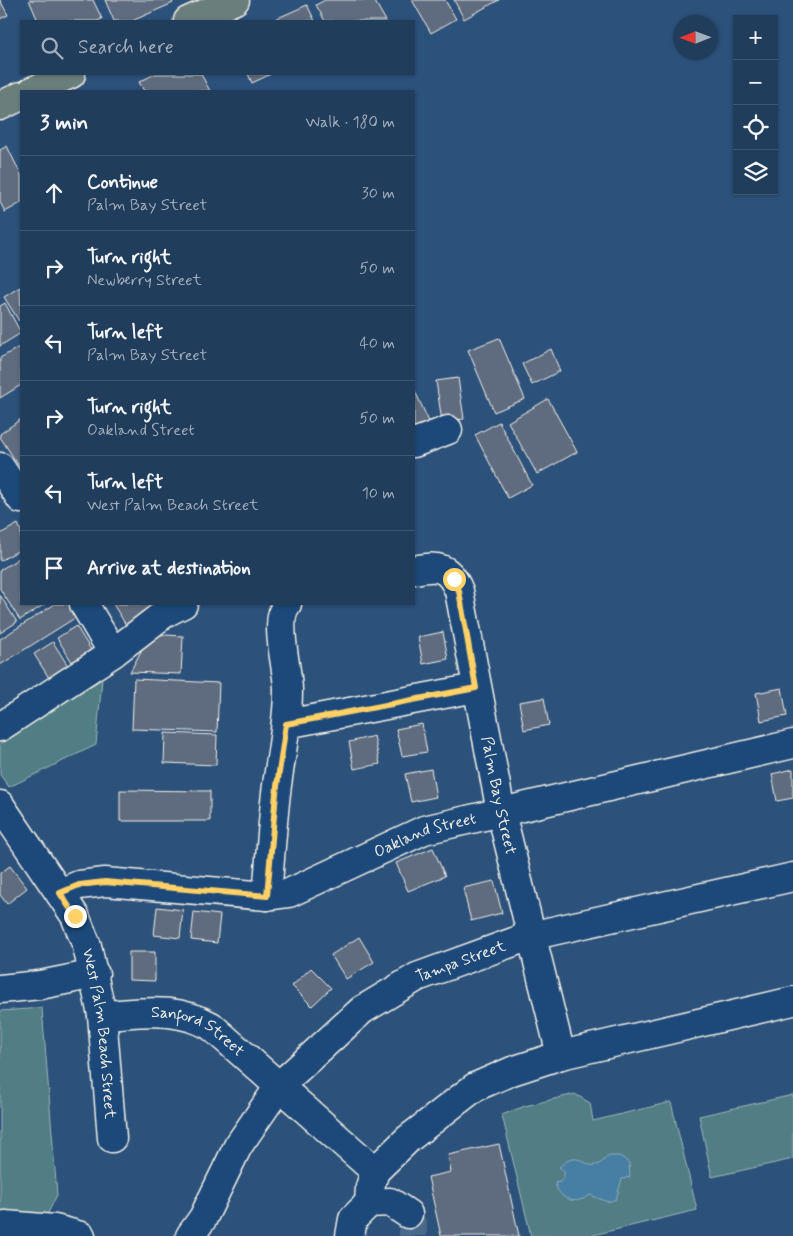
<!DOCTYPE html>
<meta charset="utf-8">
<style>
body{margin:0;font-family:Mynerve,sans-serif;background:#294462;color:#f1f3f6}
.controls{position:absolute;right:15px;top:15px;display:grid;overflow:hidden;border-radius:0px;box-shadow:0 1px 4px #0004}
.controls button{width:45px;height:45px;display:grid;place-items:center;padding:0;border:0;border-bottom:1px solid #3e5672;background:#213d5c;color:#f1f3f6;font:25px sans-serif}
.compass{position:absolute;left:673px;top:15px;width:45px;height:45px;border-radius:50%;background:#213d5c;box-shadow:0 1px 4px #0004;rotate:269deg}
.stop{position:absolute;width:15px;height:15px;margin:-11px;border:4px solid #ffd166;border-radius:50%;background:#fff}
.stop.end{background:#ffd166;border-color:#fff;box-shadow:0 1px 5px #0008}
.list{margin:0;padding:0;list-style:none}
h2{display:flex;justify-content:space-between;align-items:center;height:65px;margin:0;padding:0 20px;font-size:21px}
h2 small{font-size:16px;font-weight:400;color:#a2aebb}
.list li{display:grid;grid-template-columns:32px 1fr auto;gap:15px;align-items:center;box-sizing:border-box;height:75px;padding:0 20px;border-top:1px solid #3e5672}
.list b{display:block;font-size:19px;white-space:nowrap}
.list p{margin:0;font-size:16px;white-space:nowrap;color:#a2aebb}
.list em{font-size:16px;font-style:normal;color:#a2aebb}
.icon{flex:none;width:28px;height:28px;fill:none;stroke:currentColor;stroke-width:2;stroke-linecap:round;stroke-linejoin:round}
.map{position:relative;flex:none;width:793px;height:1236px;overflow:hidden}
.search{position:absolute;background:#213d5c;box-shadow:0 1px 4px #0004;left:20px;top:20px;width:395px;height:55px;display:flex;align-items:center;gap:12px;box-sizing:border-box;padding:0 18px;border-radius:0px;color:#a2aebb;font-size:19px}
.panel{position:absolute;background:#213d5c;box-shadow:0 1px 4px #0004;left:20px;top:90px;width:395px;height:515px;border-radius:0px}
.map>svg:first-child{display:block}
.green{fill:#517d85;stroke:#a2b7b6}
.water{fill:#477ea3;stroke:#8cacbf}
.building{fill:#5f6c7f;stroke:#f4f1e8}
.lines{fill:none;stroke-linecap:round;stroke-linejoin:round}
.minor-tunnel{stroke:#4a698b;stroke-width:28;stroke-dasharray:28 14;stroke-linecap:butt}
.minor-casing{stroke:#f4f1e8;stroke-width:31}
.major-casing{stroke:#f4f1e8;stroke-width:31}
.minor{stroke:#1f4a7a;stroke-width:28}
.major{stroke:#6b7f7c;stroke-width:28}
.route{stroke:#ffd166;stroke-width:6}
.labels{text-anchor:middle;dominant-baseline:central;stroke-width:4;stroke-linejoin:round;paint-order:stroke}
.street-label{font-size:16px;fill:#f4f1e8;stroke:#1f4a7a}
</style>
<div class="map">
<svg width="793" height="1236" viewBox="0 0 793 1236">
<rect width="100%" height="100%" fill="#2c517b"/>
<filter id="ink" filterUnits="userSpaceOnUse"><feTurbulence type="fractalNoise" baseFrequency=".02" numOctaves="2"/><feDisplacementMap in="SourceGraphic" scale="10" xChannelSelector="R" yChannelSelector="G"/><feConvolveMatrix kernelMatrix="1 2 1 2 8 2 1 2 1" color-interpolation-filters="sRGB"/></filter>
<g filter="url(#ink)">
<path class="green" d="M102,679L96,745L9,787L0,775V742Z
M42,1008L57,1195L46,1217L0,1215V1011Z
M575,1094L590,1103L593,1121L671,1102L697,1210L589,1236H531L502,1115L525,1106Z
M793,1095V1159L712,1177L699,1116Z"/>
<path class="water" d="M609,1156H620L629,1163L630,1177L622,1179L616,1199L608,1202L590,1195C576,1206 559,1200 555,1183L560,1182L564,1177V1171L559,1167C580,1147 585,1171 599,1164C603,1162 605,1158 609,1156Z"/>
<path class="building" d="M0,0L8,15L0,19Z
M29,0H93L102,19L97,21H38Z
M105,0H172L173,3L132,21H114Z
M325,0H374L386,21H325L316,5Z
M412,0H445L456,19L431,33Z
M454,0H499L464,19Z
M307,5L315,21H271Z
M155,74H201L210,91H144L139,82Z
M248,74H271L252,83Z
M7,146L21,175V203L5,212L0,202V150Z
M20,287L21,319L19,321L4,297Z
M5,303L21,333L0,346V306Z
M499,338L525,399L494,412L468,350Z
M21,346V385L0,398V358Z
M551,349L560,371L532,385L522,364Z
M458,378L464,419L442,422L436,381Z
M414,389L431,426L414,435Z
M548,399L577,452L537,474L508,422Z
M21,419V469L0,437V434Z
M499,422L532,485L508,498L475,435Z
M18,524L21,531V549L0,561V534Z
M21,557V604H45L20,620L0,589V570Z
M0,595L17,622L0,633Z
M55,604H70L78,616L0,665V639Z
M113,604H159L126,625Z
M76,626L91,650L72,662L57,638Z
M443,632L448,659L423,664L418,637Z
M150,634L183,636L181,674L130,672Z
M53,642L68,666L49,678L34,654Z
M134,679L219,683L217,732L132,729Z
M782,688L787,716L761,721L756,693Z
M544,698L549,725L524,730L519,702Z
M422,724L427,752L402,756L396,729Z
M165,733L217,735L216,765L164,763Z
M374,736L380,764L354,769L349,742Z
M431,769L436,797L411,802L405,774Z
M793,769V798L777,801L772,774Z
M120,790L210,791V821H120Z
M433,848L445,876L408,891L396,863Z
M10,866L27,888L7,904L0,895V873Z
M494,881L502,913L471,921L463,888Z
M157,907L183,910L180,938L154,935Z
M194,912L220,915L217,943L191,940Z
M359,937L374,962L346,979L331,955Z
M129,952H155V981L129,980Z
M311,968L331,988L312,1006L292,986Z
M499,1144L519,1236H441L428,1177L451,1172L448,1155Z"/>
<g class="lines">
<path class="minor-tunnel" d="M408,1214L413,1226V1236"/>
<g class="minor-casing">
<g id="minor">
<path d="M414,443L448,430"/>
<path d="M0,467L21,499"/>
<path id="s1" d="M414,570C438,565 449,566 459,591L501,812L561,1055"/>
<path d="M84,604L113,653"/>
<path d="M286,724L476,688"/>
<path d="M0,727L113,653L165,613L183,604"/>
<path id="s2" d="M0,805L75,916L87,946L102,1015L112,1138"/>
<path id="s3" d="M60,893L79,885L105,882L267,896L289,893L424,830L793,744"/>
<path d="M267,896C270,861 272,827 276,793C280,759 288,725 288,690C288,668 273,621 287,604"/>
<path d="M0,989L40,985L95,974"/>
<path id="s4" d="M102,1015C143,1013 174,1006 211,1026L375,1171"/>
<path d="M369,1203L370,1187L375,1171L408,1139L475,1087L512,1071L561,1055L793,1001"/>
<path d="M0,1227L5,1225L55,1229L81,1236"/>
<path id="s5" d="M190,1236L203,1218L238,1146L280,1085L362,1010L417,977L530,936L793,877"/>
<path d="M350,1236L353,1219L369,1203L390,1202L408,1214"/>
</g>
</g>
<g class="major-casing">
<path id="major" d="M188,21L235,0
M32,91L71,74
M0,106L21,96"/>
</g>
<use href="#minor" class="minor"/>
<use href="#major" class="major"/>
</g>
</g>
<g class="lines" filter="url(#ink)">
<path class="route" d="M75,916L60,893L79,885L105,882L267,896L276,793L286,724L476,688L459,591L454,579"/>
</g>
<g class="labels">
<g class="street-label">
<text stroke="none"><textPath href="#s1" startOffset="265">Palm Bay Street</textPath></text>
<text stroke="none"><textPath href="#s3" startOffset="380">Oakland Street</textPath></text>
<text stroke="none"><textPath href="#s5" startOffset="398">Tampa Street</textPath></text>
<text stroke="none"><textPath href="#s2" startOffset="255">West Palm Beach Street</textPath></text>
<text stroke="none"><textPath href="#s4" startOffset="101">Sanford Street</textPath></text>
</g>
</g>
</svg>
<div class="controls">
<button>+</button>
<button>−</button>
<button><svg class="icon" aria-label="locate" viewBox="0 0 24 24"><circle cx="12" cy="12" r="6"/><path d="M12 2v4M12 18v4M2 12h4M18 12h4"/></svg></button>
<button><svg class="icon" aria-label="layers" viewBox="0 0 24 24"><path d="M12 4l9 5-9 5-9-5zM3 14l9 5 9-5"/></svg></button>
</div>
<svg class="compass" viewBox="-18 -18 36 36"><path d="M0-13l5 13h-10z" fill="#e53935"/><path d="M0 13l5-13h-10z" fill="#a2aebb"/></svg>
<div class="stop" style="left:454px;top:579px"></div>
<div class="stop end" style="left:75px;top:916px"></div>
<div class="search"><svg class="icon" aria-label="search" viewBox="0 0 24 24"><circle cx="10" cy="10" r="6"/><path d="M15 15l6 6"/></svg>Search here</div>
<section class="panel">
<h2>3 min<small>Walk · 180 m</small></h2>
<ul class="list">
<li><svg class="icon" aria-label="ahead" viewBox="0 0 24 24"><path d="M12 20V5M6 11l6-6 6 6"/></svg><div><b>Continue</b><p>Palm Bay Street</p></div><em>30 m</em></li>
<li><svg class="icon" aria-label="right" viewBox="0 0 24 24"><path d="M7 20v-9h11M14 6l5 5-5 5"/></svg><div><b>Turn right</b><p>Newberry Street</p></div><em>50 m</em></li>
<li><svg class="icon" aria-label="left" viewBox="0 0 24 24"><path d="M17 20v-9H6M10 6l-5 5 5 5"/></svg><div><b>Turn left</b><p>Palm Bay Street</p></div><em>40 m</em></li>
<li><svg class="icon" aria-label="right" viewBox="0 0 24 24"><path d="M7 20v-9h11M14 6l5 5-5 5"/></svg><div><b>Turn right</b><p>Oakland Street</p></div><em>50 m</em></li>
<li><svg class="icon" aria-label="left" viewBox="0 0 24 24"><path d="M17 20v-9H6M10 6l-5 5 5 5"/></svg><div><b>Turn left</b><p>West Palm Beach Street</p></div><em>10 m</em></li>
<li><svg class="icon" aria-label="arrive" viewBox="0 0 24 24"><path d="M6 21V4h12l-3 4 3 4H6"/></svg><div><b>Arrive at destination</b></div></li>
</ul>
</section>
</div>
